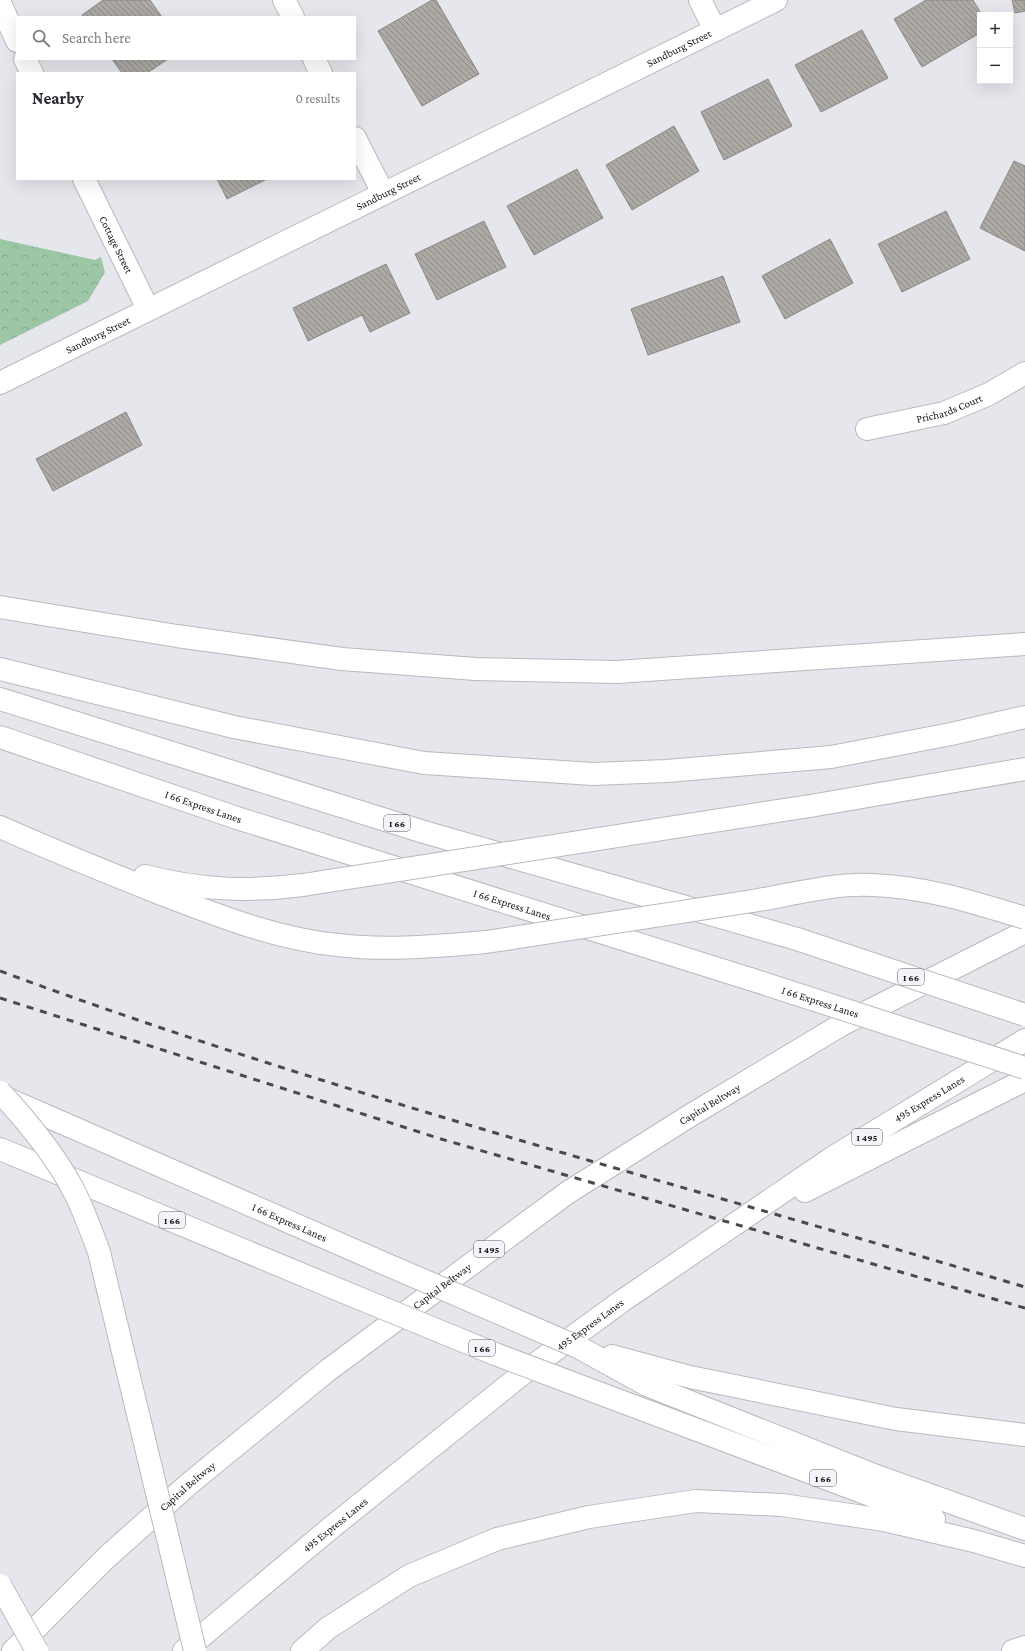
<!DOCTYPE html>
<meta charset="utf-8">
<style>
body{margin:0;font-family:"Crimson Pro",serif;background:#f2f2f3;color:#2b2b33}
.controls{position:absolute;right:12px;top:12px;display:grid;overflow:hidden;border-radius:0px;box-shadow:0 4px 16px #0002}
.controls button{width:36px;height:36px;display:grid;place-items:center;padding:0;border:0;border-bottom:1px solid #e1e1e2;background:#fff;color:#2b2b33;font:20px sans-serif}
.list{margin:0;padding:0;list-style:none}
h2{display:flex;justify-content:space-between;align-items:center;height:52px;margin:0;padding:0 16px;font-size:17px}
h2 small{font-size:13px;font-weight:400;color:#7c7c81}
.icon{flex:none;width:22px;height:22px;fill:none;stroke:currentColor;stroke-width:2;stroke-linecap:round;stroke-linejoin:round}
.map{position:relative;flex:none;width:1025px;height:1651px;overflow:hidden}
.search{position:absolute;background:#fff;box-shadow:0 4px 16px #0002;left:16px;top:16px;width:340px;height:44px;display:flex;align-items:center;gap:10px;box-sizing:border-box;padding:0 14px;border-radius:0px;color:#7c7c81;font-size:15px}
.panel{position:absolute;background:#fff;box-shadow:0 4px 16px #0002;left:16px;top:72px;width:340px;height:108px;border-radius:0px}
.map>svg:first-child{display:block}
.forest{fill:url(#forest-crowns)}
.building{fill:url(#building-back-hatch);stroke:#8c8985}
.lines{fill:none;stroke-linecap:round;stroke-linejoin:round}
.minor-casing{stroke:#b8babe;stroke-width:24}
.highway-casing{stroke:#b8babe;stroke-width:24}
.minor{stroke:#fff;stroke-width:22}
.highway{stroke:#fff;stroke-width:22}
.rail{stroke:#4a4a4d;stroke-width:3;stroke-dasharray:7 7;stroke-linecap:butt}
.highway-bridge-casing{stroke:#b8babe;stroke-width:24;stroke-linecap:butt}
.highway-bridge{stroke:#fff;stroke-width:22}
.labels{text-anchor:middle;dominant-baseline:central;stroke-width:4;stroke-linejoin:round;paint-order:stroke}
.shield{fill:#f2f4f9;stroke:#57585b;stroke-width:1}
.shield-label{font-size:10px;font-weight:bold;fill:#151517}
.street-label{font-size:11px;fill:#151517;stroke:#f2f4f9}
</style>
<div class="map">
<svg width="1025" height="1651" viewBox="0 0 1025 1651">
<defs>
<pattern id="forest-crowns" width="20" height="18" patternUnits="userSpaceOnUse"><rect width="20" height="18" fill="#9cc7a4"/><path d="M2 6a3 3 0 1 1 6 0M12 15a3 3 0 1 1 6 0" fill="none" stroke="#86aa8c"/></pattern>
<pattern id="building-back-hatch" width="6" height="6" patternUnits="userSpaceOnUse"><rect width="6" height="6" fill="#ada9a5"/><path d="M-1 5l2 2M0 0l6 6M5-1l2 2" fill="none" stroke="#8c8885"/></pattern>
</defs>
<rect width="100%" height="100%" fill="#e5e7ec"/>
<path class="forest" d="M0,239L95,260L101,257L105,272L88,301L0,345Z"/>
<path class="building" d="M103,0H150L162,17H83L82,15Z
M432,0H436L479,74L422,106L378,31Z
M926,0H973L982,15H980V33L922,67L894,19Z
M1012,0H1025V11L1015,13Z
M862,30L888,78L821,112L795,65Z
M112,59H168L147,73H122Z
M768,79L792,126L724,160L701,112Z
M674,126L699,171L632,210L606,165Z
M1014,161L1025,166V251L980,228Z
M577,169L603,218L534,255L507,206Z
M217,179H267L227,199Z
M946,211L970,259L902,292L878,244Z
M484,221L506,267L437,300L415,254Z
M830,239L853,283L785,319L762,276Z
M386,264L410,313L370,332L362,315L308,341L293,308Z
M723,276L740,322L648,355L631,309Z
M126,412L142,445L53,491L36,459Z"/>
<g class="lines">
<g class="minor-casing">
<g id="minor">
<path d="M284,0L293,17"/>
<path d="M700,0L715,30"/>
<path d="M0,3L17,41"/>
<path d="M25,59L32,73"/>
<path d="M314,59L321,73"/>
<path d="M355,138L383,193"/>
<path id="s1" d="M84,179L148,309"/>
<path id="s2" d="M0,383L776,0"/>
<path id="s3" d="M867,429L944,413L989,394L1025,373"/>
</g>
</g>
<g class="highway-casing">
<g id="highway">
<path d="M0,607L177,636L342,659L476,669L617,672L1025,644"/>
<path d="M0,669L234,727L424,763L593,774L667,771L831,757L951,734L1025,717"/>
<path d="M0,699L424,832L797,939"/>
<path id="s4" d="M0,737L237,818L750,979"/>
<path d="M810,806L1025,769"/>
<path d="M0,827C52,850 106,872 159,893C217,915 276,939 338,945C388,951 437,946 486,942"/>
<path d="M145,876C199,890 248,892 303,885"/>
<path id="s5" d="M1,1096L374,1259"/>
<path d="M0,1149L344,1292"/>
<path d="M805,1191L1025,1080"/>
<path d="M580,1348L647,1385L871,1474L1025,1529"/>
<path d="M612,1356L690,1377L896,1419L1025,1435"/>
<path d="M620,1401L934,1519"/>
<path id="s6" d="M13,1651L107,1557L190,1483L327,1371L567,1193L691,1115L841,1025L1025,932"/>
<path id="s7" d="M184,1651L327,1531L526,1371L622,1301L832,1158L1025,1040"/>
<path d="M302,1651L328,1628L409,1576L497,1539L589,1517L696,1501L782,1505L884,1520L974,1541L1025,1556"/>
<path d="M1013,1651L1025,1647"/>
</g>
</g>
<use href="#minor" class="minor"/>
<use href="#highway" class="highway"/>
<path class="rail" d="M0,971C335,1095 683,1185 1025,1287
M0,998L441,1139L1025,1308"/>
<g class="highway-bridge-casing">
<g id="highway-bridge">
<path d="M303,885L810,806"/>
<path d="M797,939L1025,1015"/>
<path d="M486,942C573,929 660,916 746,902C788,896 830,883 872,885C927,887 973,902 1025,918"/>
<path id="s8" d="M750,979L1025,1068"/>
<path d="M0,1092C29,1123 57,1157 76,1195C85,1214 92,1233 99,1252L195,1651"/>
<path d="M374,1259L580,1348"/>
<path d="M344,1292L495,1354L620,1401"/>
<path d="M0,1585L37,1651"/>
</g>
</g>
<use href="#highway-bridge" class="highway-bridge"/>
</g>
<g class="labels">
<g class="shield">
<rect x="384" y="815" width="26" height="16" rx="3"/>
<rect x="898" y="969" width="26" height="16" rx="3"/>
<rect x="852" y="1129" width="30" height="16" rx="3"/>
<rect x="159" y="1212" width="26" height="16" rx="3"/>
<rect x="474" y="1241" width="30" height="16" rx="3"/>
<rect x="469" y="1340" width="26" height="16" rx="3"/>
<rect x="810" y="1470" width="26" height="16" rx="3"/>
</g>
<g class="shield-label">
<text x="397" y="823">I 66</text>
<text x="911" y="977">I 66</text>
<text x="867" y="1137">I 495</text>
<text x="172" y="1220">I 66</text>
<text x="489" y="1249">I 495</text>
<text x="482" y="1348">I 66</text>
<text x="823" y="1478">I 66</text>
</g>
<g class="street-label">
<text stroke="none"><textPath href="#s2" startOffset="757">Sandburg Street</textPath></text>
<text stroke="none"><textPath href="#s2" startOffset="433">Sandburg Street</textPath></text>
<text stroke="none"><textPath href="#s1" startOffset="73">Cottage Street</textPath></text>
<text stroke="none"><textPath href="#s2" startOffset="109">Sandburg Street</textPath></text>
<text stroke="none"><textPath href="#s3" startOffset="85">Prichards Court</textPath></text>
<text stroke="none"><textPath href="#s4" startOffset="215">I 66 Express Lanes</textPath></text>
<text stroke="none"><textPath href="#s4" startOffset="539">I 66 Express Lanes</textPath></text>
<text stroke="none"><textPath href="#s8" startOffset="74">I 66 Express Lanes</textPath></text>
<text stroke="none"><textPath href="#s7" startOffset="929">495 Express Lanes</textPath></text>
<text stroke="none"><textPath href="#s6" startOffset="888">Capital Beltway</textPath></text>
<text stroke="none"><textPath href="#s5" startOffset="315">I 66 Express Lanes</textPath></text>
<text stroke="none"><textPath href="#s6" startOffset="564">Capital Beltway</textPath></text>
<text stroke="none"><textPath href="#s7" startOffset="521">495 Express Lanes</textPath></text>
<text stroke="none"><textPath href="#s6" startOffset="240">Capital Beltway</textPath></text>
<text stroke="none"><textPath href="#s7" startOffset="197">495 Express Lanes</textPath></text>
</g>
</g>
</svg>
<div class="controls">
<button>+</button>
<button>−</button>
</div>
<div class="search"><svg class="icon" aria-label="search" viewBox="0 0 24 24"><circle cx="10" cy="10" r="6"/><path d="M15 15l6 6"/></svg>Search here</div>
<section class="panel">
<h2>Nearby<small>0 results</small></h2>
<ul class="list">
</ul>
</section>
</div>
